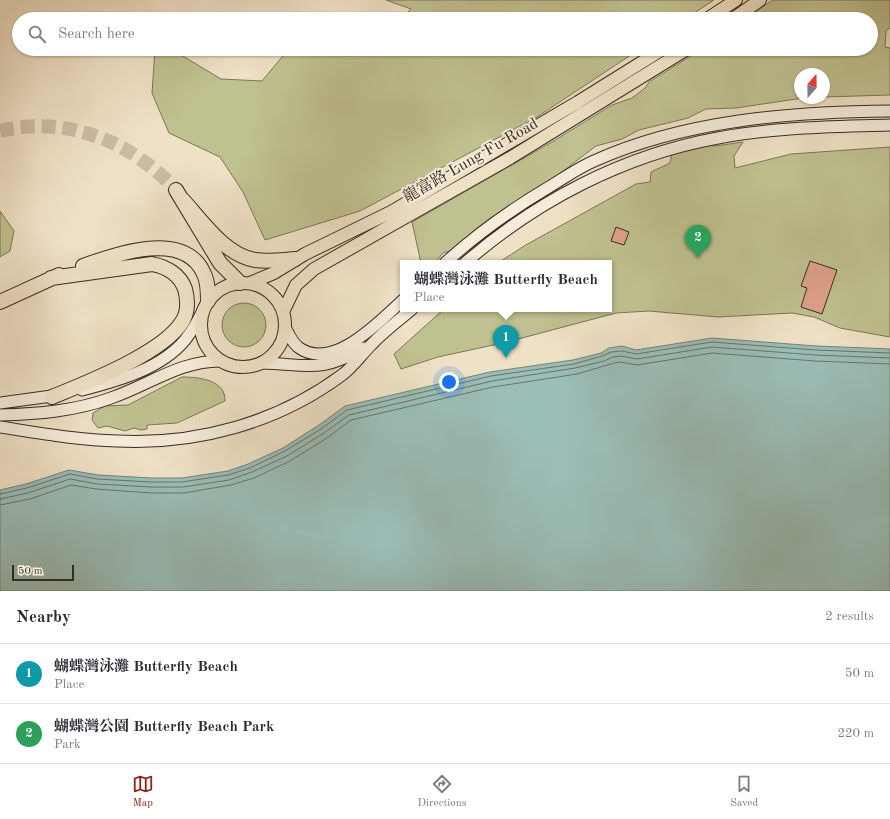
<!DOCTYPE html>
<meta charset="utf-8">
<style>
body{margin:0;font-family:"Old Standard TT","Noto Serif TC",serif;background:#f7f7f7;color:#2b2b33}
.compass{position:absolute;left:794px;top:68px;width:36px;height:36px;border-radius:50%;background:#fff;box-shadow:0 1px 3px #0004;rotate:20deg}
.scale{position:absolute;left:12px;bottom:10px;width:62px;box-sizing:border-box;padding-left:4px;border:2px solid #382c22;border-top:0;font-size:11px;line-height:14px;white-space:nowrap;color:#382c22;-webkit-text-stroke:3px #f5ecda;paint-order:stroke}
.you{position:absolute;left:449px;top:382px;width:14px;height:14px;margin:-10px;border:3px solid #fff;border-radius:50%;background:#1a73e8;box-shadow:0 0 0 6px #1a73e833}
.badge{display:grid;place-items:center;width:26px;height:26px;border-radius:50%;background:#8f2418;color:#fff;font-size:13px;font-weight:700}
.pin{position:absolute;translate:-50% -33px;filter:drop-shadow(0 1px 2px #0008)}
.pin::after{content:'';position:absolute;top:21px;width:14px;height:12px;background:inherit;clip-path:polygon(0 0,100% 0,50% 100%)}
.popup{position:absolute;left:400px;top:260px;width:212px;height:52px;box-sizing:border-box;display:grid;place-content:center;border-radius:0px;background:#fff;filter:drop-shadow(0 1px 3px #0005);font-size:13px;white-space:nowrap;color:#7c7c81}
.popup b{font-size:15px;color:#2b2b33}
.popup::after{content:'';position:absolute;left:50%;top:100%;margin-left:-8px;border:8px solid transparent;border-top-color:#fff}
.list{margin:0;padding:0;list-style:none}
h2{display:flex;justify-content:space-between;align-items:center;height:52px;margin:0;padding:0 16px;font-size:17px}
h2 small{font-size:13px;font-weight:400;color:#7c7c81}
.list li{display:grid;grid-template-columns:26px 1fr auto;gap:12px;align-items:center;box-sizing:border-box;height:60px;padding:0 16px;border-top:1px solid #e1e1e2}
.list b{display:block;font-size:15px;white-space:nowrap}
.list p{margin:0;font-size:13px;white-space:nowrap;color:#7c7c81}
.list em{font-size:13px;font-style:normal;color:#7c7c81}
.icon{flex:none;width:22px;height:22px;fill:none;stroke:currentColor;stroke-width:2;stroke-linecap:round;stroke-linejoin:round}
.map{position:relative;flex:none;width:890px;height:591px;overflow:hidden}
.search{position:absolute;background:#fff;box-shadow:0 1px 3px #0004;left:12px;right:12px;top:12px;height:44px;display:flex;align-items:center;gap:10px;box-sizing:border-box;padding:0 14px;border-radius:22px;color:#7c7c81;font-size:15px}
.sheet{height:172px;background:#fff}
nav{display:flex;justify-content:space-around;align-items:center;box-sizing:border-box;height:56px;border-top:1px solid #e1e1e2;background:#fff;font-size:11px;color:#7c7c81}
nav a{display:grid;justify-items:center;gap:2px}
nav .on{color:#8f2418}
.map>svg:first-child{display:block}
.green{fill:#c0c190;stroke:#7c7659}
.water{fill:#9abdb6;stroke:#73837b}
.lines{fill:none;stroke-linecap:round;stroke-linejoin:round}
.shore{stroke:#69746c;stroke-width:1}
.building{fill:#dfa28c;stroke:#382c22}
.highway-tunnel{stroke:#cabda5;stroke-width:14;stroke-dasharray:14 7;stroke-linecap:butt}
.secondary-casing{stroke:#382c22;stroke-width:13}
.primary-casing{stroke:#382c22;stroke-width:14}
.highway-casing{stroke:#382c22;stroke-width:16}
.secondary{stroke:#f5ecda;stroke-width:11}
.primary{stroke:#efe1c6;stroke-width:12}
.highway{stroke:#efe1c6;stroke-width:14}
.labels{text-anchor:middle;dominant-baseline:central;stroke-width:4;stroke-linejoin:round;paint-order:stroke}
.street-label{font-size:16px;fill:#382c22;stroke:#f5ecda}
</style>
<div class="map">
<svg width="890" height="591" viewBox="0 0 890 591">
<rect width="100%" height="100%" fill="#efe1c6"/>
<filter id="stains"><feTurbulence type="fractalNoise" baseFrequency=".005" numOctaves="4"/><feColorMatrix values="0 0 0 0 .2 0 0 0 0 .09 0 0 0 0 .02 0 0 0 .5 -.17"/></filter>
<radialGradient id="worn" r=".72"><stop offset=".6" stop-color="#630" stop-opacity="0"/><stop offset="1" stop-color="#630" stop-opacity=".3"/></radialGradient>
<path class="green" d="M386,0H714L685,19H401L411,9Z
M773,0H890V28L886,31L885,47L890,48V95L824,97V74H800V98H803L736,108L706,109L688,118L639,130L622,139L596,146L558,175L489,219L472,232L454,250L443,253L435,263H421L412,222L552,142L612,105L632,98L645,88L649,82L702,49H871V19H745Z
M155,49H171L221,79L262,81L287,51L293,49H640L537,117L360,211L265,240L243,192L220,157L169,133L152,93Z
M685,142L715,146L743,142L734,156L735,168L791,154L890,147V337L840,328L814,317L792,313L718,317L649,311L616,313L507,342L438,357L401,369L394,354L444,309H609V263H498L524,246L636,184L650,182L651,172L670,163L672,152Z
M0,211L14,231L10,251L0,257Z
M222 325a22 22 0 1 1 44 0a22 22 0 1 1-44 0Z
M182,377C199,377 226,380 225,401L177,423L147,425V429L141,430L134,428L125,431L107,426L98,428L92,420L93,413L105,406L128,405Z"/>
<path class="water" d="M712,338L816,346L890,349V591H0V490L26,484L69,470L98,475L151,478H182L228,471L248,464L283,448L319,425L345,406L490,372L573,360L601,353L609,348L622,346L636,350Z"/>
<g class="lines">
<path class="shore" d="M0,494L27,488L70,474L97,479L151,482H182L228,475L250,468L285,451L321,429L347,410L491,376L574,364L602,356L611,352L622,351L636,354L712,342L815,350L890,353
M0,499L28,493L70,479L97,484L151,487H183L229,480L252,472L287,456L324,433L349,415L492,381L575,368L604,361L613,357L621,356L637,359L712,347L815,355L890,358
M0,505L30,499L71,485L96,489L151,493H184L231,485L254,478L290,461L327,438L351,420L493,387L577,374L614,363L621,362L637,365L712,353L815,361L890,364"/>
</g>
<path class="building" d="M616,227L629,232L624,245L611,241Z
M810,261L837,270L822,314L801,307L807,288L801,286Z"/>
<g class="lines">
<path class="highway-tunnel" d="M0,131C66,115 131,141 176,190"/>
<g class="secondary-casing">
<path id="secondary" d="M445,263C477,234 512,209 549,187C564,178 578,168 594,161C685,120 791,112 890,111
M465,263C536,201 624,155 718,138C774,127 833,127 890,125
M286,329C289,335 292,342 298,347C332,373 380,321 403,300
M261,363C308,364 319,374 364,348
M82,390C117,381 161,369 185,340C193,330 199,319 204,308
M0,403L59,395
M0,415C38,414 75,411 111,398C149,385 181,360 222,361
M0,427C39,433 78,440 117,441C197,445 277,423 342,375C353,367 361,355 371,345C383,332 398,321 412,309"/>
</g>
<g class="primary-casing">
<path id="primary" d="M707,19L736,0
M733,19L760,0
M201 325a42 42 0 1 1 84 0a42 42 0 1 1-84 0Z
M250,283L274,273L305,254L391,212L578,102L663,49
M283,312L296,285L314,269L510,158L687,49"/>
</g>
<g class="highway-casing">
<path id="highway" d="M176,190L220,263L240,283
M183,200C202,221 225,255 255,260C268,262 282,260 295,259
M83,266C116,254 185,229 204,274C208,282 208,292 208,301
M51,278L152,264C167,267 180,275 185,289C188,300 188,313 182,322C163,353 86,383 52,397
M0,302L59,275"/>
</g>
<use href="#secondary" class="secondary"/>
<use href="#primary" class="primary"/>
<use href="#highway" class="highway"/>
</g>
<g class="labels">
<g class="street-label">
<text transform="translate(471 161) rotate(-30)">龍富路 Lung Fu Road</text>
</g>
</g>
<rect width="100%" height="100%" filter="url(#stains)"/>
<rect width="100%" height="100%" fill="url(#worn)"/>
</svg>
<svg class="compass" viewBox="-18 -18 36 36"><path d="M0-13l5 13h-10z" fill="#e53935"/><path d="M0 13l5-13h-10z" fill="#7c7c81"/></svg>
<div class="scale">50 m</div>
<div class="you"></div>
<div class="pin badge" style="left:506px;top:358px;background:#0f9aa8">1</div>
<div class="popup"><b>蝴蝶灣泳灘 Butterfly Beach</b>Place</div>
<div class="pin badge" style="left:698px;top:258px;background:#2e9e5b">2</div>
<div class="search"><svg class="icon" aria-label="search" viewBox="0 0 24 24"><circle cx="10" cy="10" r="6"/><path d="M15 15l6 6"/></svg>Search here</div>
</div>
<section class="sheet">
<h2>Nearby<small>2 results</small></h2>
<ul class="list">
<li><span class="badge" style="background:#0f9aa8">1</span><div><b>蝴蝶灣泳灘 Butterfly Beach</b><p>Place</p></div><em>50 m</em></li>
<li><span class="badge" style="background:#2e9e5b">2</span><div><b>蝴蝶灣公園 Butterfly Beach Park</b><p>Park</p></div><em>220 m</em></li>
</ul>
</section>
<nav>
<a class="on"><svg class="icon" aria-label="map" viewBox="0 0 24 24"><path d="M3 6l6-2 6 2 6-2v14l-6 2-6-2-6 2zM9 4v14M15 6v14"/></svg>Map</a>
<a><svg class="icon" aria-label="directions" viewBox="0 0 24 24"><path d="M12 3l9 9-9 9-9-9zM9 14v-3h6M13 9l2 2-2 2"/></svg>Directions</a>
<a><svg class="icon" aria-label="saved" viewBox="0 0 24 24"><path d="M7 4h10v16l-5-4-5 4z"/></svg>Saved</a>
</nav>
